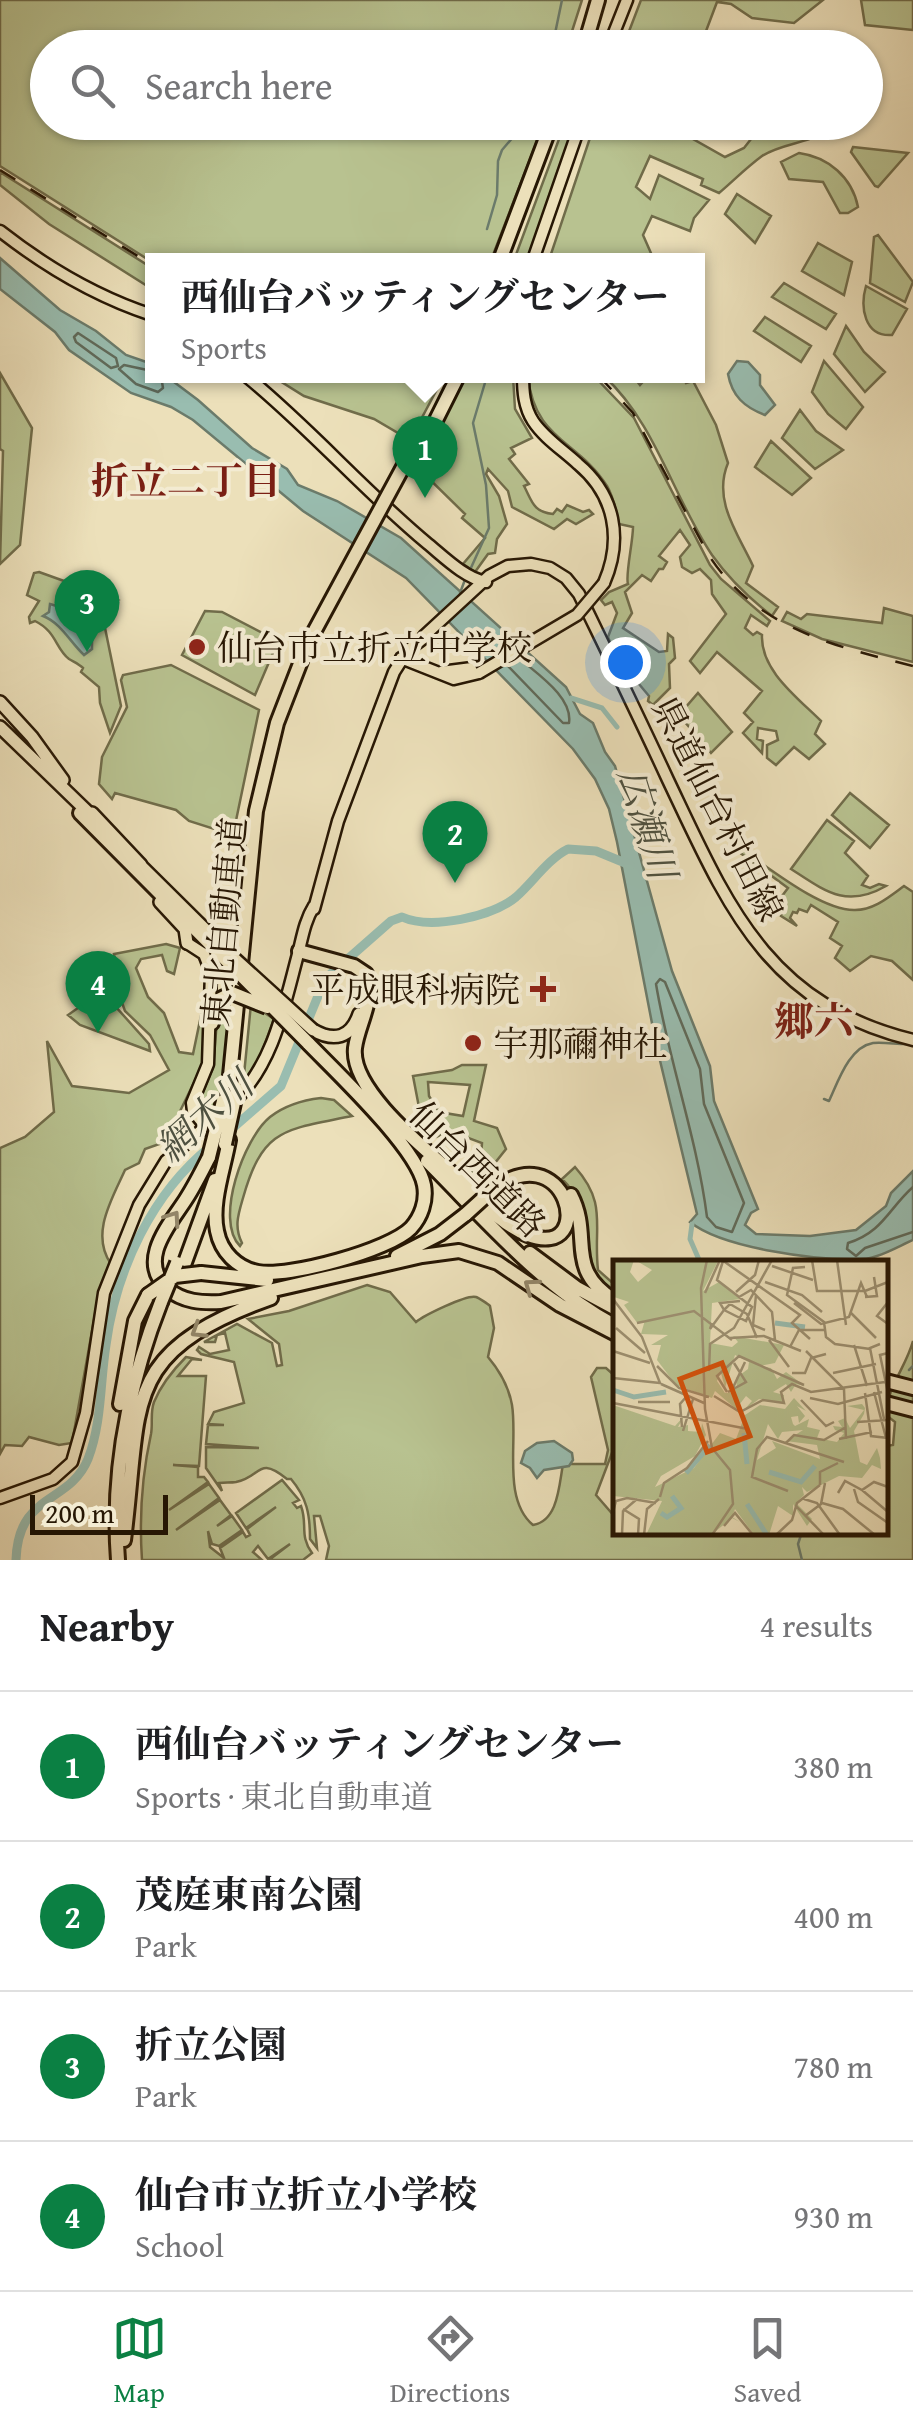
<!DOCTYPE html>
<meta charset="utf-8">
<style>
body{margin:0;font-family:"Gentium Book Plus","Noto Serif JP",serif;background:#f6f6f6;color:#202124}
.scale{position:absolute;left:30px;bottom:25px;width:138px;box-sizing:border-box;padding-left:10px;border:5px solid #271704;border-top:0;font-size:28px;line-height:35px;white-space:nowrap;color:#271704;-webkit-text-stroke:8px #f3ebd2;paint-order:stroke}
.you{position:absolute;left:625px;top:662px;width:35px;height:35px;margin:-25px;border:8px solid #fff;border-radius:50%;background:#1a73e8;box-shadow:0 0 0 15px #1a73e833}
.badge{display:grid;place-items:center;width:65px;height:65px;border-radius:50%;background:#0b8043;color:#fff;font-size:32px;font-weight:700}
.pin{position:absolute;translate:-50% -82px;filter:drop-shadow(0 2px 5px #0008)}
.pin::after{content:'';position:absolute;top:52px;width:35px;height:30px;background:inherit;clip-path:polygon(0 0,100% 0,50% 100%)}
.popup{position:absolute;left:145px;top:253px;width:560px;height:130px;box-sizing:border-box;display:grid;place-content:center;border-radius:0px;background:#fff;filter:drop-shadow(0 2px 8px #0005);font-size:32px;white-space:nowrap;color:#757577}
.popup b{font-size:38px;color:#202124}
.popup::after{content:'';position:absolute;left:50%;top:100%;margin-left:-20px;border:20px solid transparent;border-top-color:#fff}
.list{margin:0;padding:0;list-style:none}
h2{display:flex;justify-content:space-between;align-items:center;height:130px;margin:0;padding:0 40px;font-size:42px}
h2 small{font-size:32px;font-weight:400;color:#757577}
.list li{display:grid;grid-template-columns:65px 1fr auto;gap:30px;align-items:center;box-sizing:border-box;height:150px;padding:0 40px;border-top:2px solid #e0e0e0}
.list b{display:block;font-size:38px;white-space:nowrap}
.list p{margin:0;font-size:32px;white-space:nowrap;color:#757577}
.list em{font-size:32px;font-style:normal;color:#757577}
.icon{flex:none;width:55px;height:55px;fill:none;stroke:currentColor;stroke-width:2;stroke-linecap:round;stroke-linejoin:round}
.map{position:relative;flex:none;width:913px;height:1560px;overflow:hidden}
.search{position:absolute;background:#fff;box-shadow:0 2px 8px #0004;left:30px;right:30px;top:30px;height:110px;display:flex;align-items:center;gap:25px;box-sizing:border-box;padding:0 35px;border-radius:55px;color:#757577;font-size:38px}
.sheet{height:730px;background:#fff}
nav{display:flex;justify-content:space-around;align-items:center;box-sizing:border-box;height:140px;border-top:2px solid #e0e0e0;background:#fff;font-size:28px;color:#757577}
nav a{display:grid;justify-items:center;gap:5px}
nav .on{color:#0b8043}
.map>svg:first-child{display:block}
.green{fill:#b8c290;stroke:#706c4a;stroke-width:2.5;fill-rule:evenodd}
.water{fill:#99bdb0;stroke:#6b7b6b;stroke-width:2.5}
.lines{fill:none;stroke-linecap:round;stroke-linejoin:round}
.shore{stroke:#606a5a;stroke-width:2.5}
.stream{stroke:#6b7b6b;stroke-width:2.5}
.canal{stroke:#99bdb0;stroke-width:5}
.river{stroke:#99bdb0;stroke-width:9}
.primary-casing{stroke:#271704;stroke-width:15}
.trunk-casing{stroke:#271704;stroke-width:16}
.motorway-casing{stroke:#271704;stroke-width:18}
.primary{stroke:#ece0ba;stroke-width:10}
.trunk{stroke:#ece0ba;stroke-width:11}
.motorway{stroke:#ece0ba;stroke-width:12}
.rail{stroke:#271704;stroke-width:2.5;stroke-dasharray:18 18;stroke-linecap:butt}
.primary-bridge-casing{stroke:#271704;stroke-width:15;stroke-linecap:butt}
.trunk-bridge-casing{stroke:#271704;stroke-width:16;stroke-linecap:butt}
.motorway-bridge-casing{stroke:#271704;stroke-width:18;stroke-linecap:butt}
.primary-bridge{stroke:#ece0ba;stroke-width:10}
.trunk-bridge{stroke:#ece0ba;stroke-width:11}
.motorway-bridge{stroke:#ece0ba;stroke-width:12}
.oneway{stroke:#938668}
.poi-dot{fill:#8f2418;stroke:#f3ebd2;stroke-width:4}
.labels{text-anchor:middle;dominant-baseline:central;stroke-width:8;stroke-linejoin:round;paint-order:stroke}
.poi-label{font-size:35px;fill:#271704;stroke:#f3ebd2;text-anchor:start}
.street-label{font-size:35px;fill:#271704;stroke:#f3ebd2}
.neighbourhood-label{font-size:38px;font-weight:bold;fill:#7a1f14;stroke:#f3ebd2}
.water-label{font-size:38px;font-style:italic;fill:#4f5140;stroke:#f3ebd2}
.quarter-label{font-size:40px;font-weight:bold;fill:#7a1f14;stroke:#f3ebd2}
.inset-river{fill:none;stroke:#99bdb0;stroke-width:5}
.inset-road{fill:none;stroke:#9d9071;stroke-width:2.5}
.view{fill:#d5520b;fill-opacity:0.15;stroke:#d5520b;stroke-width:5}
.inset-edge{fill:none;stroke:#271704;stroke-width:5}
</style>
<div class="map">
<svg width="913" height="1560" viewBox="0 0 913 1560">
<rect width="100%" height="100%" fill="#ece0ba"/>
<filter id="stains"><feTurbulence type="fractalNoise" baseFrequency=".002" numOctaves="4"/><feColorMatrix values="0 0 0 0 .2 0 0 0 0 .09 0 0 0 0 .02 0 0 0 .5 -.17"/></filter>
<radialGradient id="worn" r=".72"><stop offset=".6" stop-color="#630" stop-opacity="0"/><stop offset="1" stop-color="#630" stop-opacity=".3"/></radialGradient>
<path class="green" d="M0,0H582L567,47L48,48V122L544,123L491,260L152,262L0,166Z
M641,0H823L794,23L752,18L731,4L717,2L700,47H623Z
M861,0H913V30L865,25Z
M565,123H575L530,260H514Z
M770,123H835C818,144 785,141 762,156C747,167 733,181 719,193L701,185L703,179L650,156L636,187L650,199L659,175L709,200L694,218L690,231L652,216L643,235L654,260H549L595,123H670V126L725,157L744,148L762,125Z
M853,147L908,153L878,187L875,186L851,152Z
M799,153C828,157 852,177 858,207L848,213H840L823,182L789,179L781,162Z
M0,172L152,268V289L49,224L0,185Z
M737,194L771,216L755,243L725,214Z
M878,235L913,282L905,302L870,283L874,237Z
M818,243L852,262L844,295L802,271Z
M784,283L836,314L826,329L772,297Z
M866,286L907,309L892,335C864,337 860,307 866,286Z
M765,317L811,346L801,362L754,331Z
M846,326L864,352L885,372L865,392L834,354Z
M824,361L863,407L846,429L828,414L812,392Z
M0,373L32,428L20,545L0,564L3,451L0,449Z
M272,376H444L410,440L374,419L304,396Z
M464,376H513L515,409L532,438L511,448L515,454L509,459L529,484L524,486C532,501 533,512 553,514L557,509L562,512L567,505L583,512L589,510L593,514L576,524L567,519L554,529L512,507L508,491L488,469L486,474L499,496L507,524L497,539L495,553L488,554L475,572L463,564L485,538L462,518L465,514L417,467Z
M528,376H594L634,418L710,565L721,579L770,621L767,626L751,615L745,628L753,635L757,632L762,635C760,670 798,698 821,721L815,734L825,744L809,759L794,747L776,765L767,758V745L778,740L776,731L758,728L757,739L763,741L762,753L743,733L753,722L744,713L762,691L717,652L700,673L690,661L726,614L712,594L711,580L700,569L692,573L682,567L680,557L690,545L680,530L659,556L667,562L663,569H659L651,581L642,575L625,592L632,613L623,628L659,652L667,651L668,634L673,638L675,658L669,664L670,688L653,705L648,701L649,696L624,666L629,661L622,649L614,652L608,637L617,613L612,602L605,605L601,600L609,592L628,584C625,576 633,542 633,527L619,524C616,511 614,498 607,486C578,440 534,440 528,376Z
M604,376H633L640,385L648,376H682L686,383L693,381L716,425L728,463C712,501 739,535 753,566L746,583L778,607L772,616C749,598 729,579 712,555C673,497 656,424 604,376Z
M800,410L816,431L843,450L815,469L782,438Z
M771,441L811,478L792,495L755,467Z
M39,572L117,600L96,607L105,628L121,706L110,733L100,703L99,687L81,672L83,668C79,664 74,662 69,659C55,648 57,632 35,621L30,623L29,617L39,601L27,595L34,573Z
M884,608L913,616V662L822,639L782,621L787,612L801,619L807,614L882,623Z
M205,611L222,612L278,641L255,695L182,655Z
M171,665L259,710L233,835L189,821L176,810L115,793L112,799L99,784L102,757L127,707L121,680L123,675Z
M698,693L732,732L711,753L679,715Z
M850,793L889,825L870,848L832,815Z
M827,820L854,841L845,853L868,876L862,885L870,888L879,884L886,886C846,909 825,891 791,869Z
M738,847C767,866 821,911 855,910C874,910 889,897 904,886L913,892V980L892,961L871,956L850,971L835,958L842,946L830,938L838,922L811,905L807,912L799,909L797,913L793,912L790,918L797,926L781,916L786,904L779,900L788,888L739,852Z
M166,944L180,948L174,974L167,971L162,955L141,959L136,968L148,997L164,1013L179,1052L193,1054L203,1006L207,1005L203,1064L165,1142L145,1149L139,1163L125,1170C112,1199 90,1234 111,1264L97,1303L72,1443L59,1445L29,1437L22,1446L5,1445L0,1454V1148L25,1137L54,1112L47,1041L72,1086L129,1093L169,1070L150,1035L125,1011L114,980L119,977L114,954Z
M109,986L116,1007L149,1044L150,1051L80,1025L68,1015Z
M234,997L219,1106L204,1111L200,1099L213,1068L218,1009L221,1001Z
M251,1004L274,1019L256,1068L243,1085Z
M462,1065H486L474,1121L497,1128L506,1149L475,1188L467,1179L481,1156L482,1143L450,1131L436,1137L422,1123L413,1076L452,1070ZM428,1082L470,1085L463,1116L439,1112L429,1096Z
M321,1098L334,1100L352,1116C285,1130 263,1127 243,1198C238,1215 234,1227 242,1243L240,1246C214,1220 244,1138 270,1117C284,1106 304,1100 321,1098Z
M575,1167C608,1204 593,1226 598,1270L615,1285V1295C568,1263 599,1214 562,1179Z
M367,1285L390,1292L416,1322C423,1316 467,1294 476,1297C479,1298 488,1304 490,1306L494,1328L488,1357C499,1370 509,1388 512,1405C518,1442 502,1499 533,1525C558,1521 559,1486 563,1464H605L608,1450L591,1377L597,1368H606L615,1376V1445L596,1495L615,1517L616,1532H886V1446L893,1445L895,1422L886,1415C887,1387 906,1367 913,1341V1560H326L329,1546L320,1516H314L317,1548L310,1539C310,1514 307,1498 291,1479H287C257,1455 262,1477 236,1482C230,1483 225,1482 219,1483L222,1491L206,1468V1447L259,1448L206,1444L208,1425H224L208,1424L214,1412L244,1403L234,1362L201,1354L197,1350L199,1347L210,1354L229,1350L225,1333L217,1335L215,1342H204L237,1324L272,1343L277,1366L282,1365L279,1344L248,1319L289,1311Z
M186,1357L202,1360L192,1359L178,1376H206L199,1466L173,1465L198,1467V1477H204L208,1482L169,1510L209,1484L219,1498L176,1530L220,1500L231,1515L217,1526L232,1516L242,1530L219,1546L212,1544L208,1531L210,1547L224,1558L220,1548L243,1532L246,1537L250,1535L247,1529L276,1507L246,1528L236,1513L282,1480L299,1500L293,1503L297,1508L301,1506C308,1525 299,1535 312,1553L303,1560H269L290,1544L268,1559L258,1546L253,1552L262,1560H142C139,1516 142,1475 151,1434C153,1423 150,1413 154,1402C161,1385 173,1370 186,1357Z"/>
<path class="water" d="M0,258L60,310L96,331L126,355L152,364V376H166L198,400L252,448L287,469L298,485L337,501L401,538L566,687L580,714L593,723L605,752L615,766L672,971L710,1066L714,1101L758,1209L751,1213L745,1225L756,1234L810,1236L856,1230L886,1206L891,1193L913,1171V1240C897,1247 879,1258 862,1259C817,1261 722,1248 690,1222L697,1214L656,1044L617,842L609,809L595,779L573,749L406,578L303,511L193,420L171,407L131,393L69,350L55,332L0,289Z
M737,361L748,362L760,375V385L775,405L765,415C744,407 732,396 728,374Z
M50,604L77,612L92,638V649L84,655C70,642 61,623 43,616L49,612Z
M554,1441L572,1453L573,1460L569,1466L544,1470L537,1478L530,1468L521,1463L525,1451L537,1443Z"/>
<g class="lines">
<path class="shore" d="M78,333L116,358L118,366L111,368L76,342L74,337Z
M152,371L124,365L119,369L136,384L158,392L163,388L161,376
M507,665L563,723H569C573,697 537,674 519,658
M660,979L665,982L700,1069L704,1104L744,1203L732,1232L716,1227L707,1217C697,1138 669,1062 656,984Z
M913,1187C889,1208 883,1232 848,1243L847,1249L856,1256L865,1248L913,1232"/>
<path class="stream" d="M552,48L562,0
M487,229L497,195L498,161L502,150L526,122
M470,570L489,528L486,485L473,423L487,376
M460,593L466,577
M824,1099L829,1101C838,1082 849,1047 873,1043C883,1042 896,1044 906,1044
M909,1370L913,1366
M802,1560L798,1544L802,1532"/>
<path class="canal" d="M571,698L602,708L617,727
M692,1224L690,1239L700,1262"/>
<path class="river" d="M227,1133L281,1086L325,979L391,921L402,917C431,930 492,917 516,897C533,882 548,859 568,849L596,851L630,865
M16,1560C18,1492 69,1505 88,1459C102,1423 100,1382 106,1345C116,1270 152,1193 211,1146"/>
<g class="primary-casing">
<path id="primary" d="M608,48L627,0
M0,231C46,267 97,297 152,315
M533,260L581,122
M246,376C310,428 364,491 428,544C445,558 465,578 486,582
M523,376C523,391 524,407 533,421C544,438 563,450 578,464C615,495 623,539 604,583
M424,636L489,576L508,566L531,564L550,568L566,578L579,594C609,656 639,717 668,780C727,904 766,1004 913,1040
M401,658L454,679L479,673
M441,672L472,668
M314,909L338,821L394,672L408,650L428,635
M187,943L204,954L211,972L208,1064L192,1103L193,1111L205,1126
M234,1102C273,1063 283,1011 297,958C302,940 304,922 314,906
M0,1498L53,1479L72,1462L86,1413L104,1293L139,1205L166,1161L221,1113"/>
</g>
<g class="trunk-casing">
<path id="trunk" d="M0,702L32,737L63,780
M0,727L94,818
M92,813L141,865
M135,860L235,959
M160,902L185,929L187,943
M313,1030C334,1042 351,1038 359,1014"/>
</g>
<g class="motorway-casing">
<path id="motorway" d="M584,48L598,0
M500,260L552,122
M428,436L458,376
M80,813L234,968
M299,951L354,966L366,974C376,998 358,1024 355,1048C350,1092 432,1154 462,1182C482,1201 502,1225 528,1235C600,1262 566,1126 488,1194
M212,1023L218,1000L232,993
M228,1096L256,811L277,723L308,643
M229,1140C224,1169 211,1203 217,1231C221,1252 237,1268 258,1272C288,1278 390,1250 411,1228C421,1217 427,1201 424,1185C417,1148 336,1072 308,1043
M209,1157C202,1171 195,1185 186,1199C170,1224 136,1261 168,1289C183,1302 202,1303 221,1302L422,1256L459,1251L498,1263L560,1305L616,1334
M427,1161C485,1219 541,1286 614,1325
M571,1195C593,1237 564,1268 614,1300
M530,1253L577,1288L616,1309
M397,1256L440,1234L466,1214
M184,1265L215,1180
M201,1273L267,1280
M886,1381L913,1388
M886,1403L913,1410
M120,1404L135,1321L148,1295
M124,1540C142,1401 119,1353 271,1298
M118,1560C111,1470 128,1386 161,1302"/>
</g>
<use href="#primary" class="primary"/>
<use href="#trunk" class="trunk"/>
<use href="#motorway" class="motorway"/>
<path class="rail" d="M0,170L152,265
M599,376L633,413L708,554C755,628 834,646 913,666"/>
<g class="primary-bridge-casing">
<path id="primary-bridge" d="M479,673L577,615L604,583"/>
</g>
<g class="trunk-bridge-casing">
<path id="trunk-bridge" d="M235,959L313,1030"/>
</g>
<g class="motorway-bridge-casing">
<path id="motorway-bridge" d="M308,643L422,432
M234,968L308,1043
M232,993L267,1007
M225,1144L237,1089
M209,1157L223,1101
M466,1214L488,1194
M148,1295L175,1276L201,1273
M161,1302L177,1263"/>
</g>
<use href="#primary-bridge" class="primary-bridge"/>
<use href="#trunk-bridge" class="trunk-bridge"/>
<use href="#motorway-bridge" class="motorway-bridge"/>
</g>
<defs><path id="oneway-chevron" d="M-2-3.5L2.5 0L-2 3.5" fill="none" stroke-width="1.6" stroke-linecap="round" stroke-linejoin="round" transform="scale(2.5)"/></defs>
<g class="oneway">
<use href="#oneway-chevron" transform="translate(173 1218) rotate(-55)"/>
<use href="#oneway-chevron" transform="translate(531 1286) rotate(-144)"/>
<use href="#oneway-chevron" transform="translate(198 1331) rotate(148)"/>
</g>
<g class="poi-dot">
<circle cx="197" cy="647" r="10"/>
<path d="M538 974h10v10h10v10h-10v10h-10v-10h-10v-10h10z"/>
<circle cx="473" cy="1043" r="10"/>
</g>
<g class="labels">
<g class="poi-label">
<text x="217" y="647">仙台市立折立中学校</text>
<text x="520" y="989" text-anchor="end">平成眼科病院</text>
<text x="493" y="1043">宇那禰神社</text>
</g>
<g class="street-label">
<text transform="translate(718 809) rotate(63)">県道仙台村田線</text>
<text transform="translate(224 922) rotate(-85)">東北自動車道</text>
<text transform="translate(478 1169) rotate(45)">仙台西道路</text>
</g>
<g class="neighbourhood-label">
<text x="186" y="480">折立二丁目</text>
</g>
<g class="water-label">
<text transform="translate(648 823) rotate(73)">広瀬川</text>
<text transform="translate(204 1116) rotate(-42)">網木川</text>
</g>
<g class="quarter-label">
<text x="814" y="1020">郷六</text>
</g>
</g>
<g transform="translate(613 1260)">
<rect width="275" height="275" fill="#ece0ba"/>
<path d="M0,0H21L17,12L25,22L39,10L22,0L105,1L90,31L106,22L127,39L99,43L97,83L119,87L125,82L120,76L171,85L162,103L146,106L158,108L164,119L173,112L192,126L183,124L178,132L173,124L160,132L171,135L170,143L146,139L130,151L139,141L133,136L123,149L102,131L99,138L63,125L44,100L48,85H38L55,75L28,74L32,60L25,64L11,45L16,42L1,37ZM122,95L136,102L135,109L123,118L124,129L120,124L121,132L112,133L104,121L108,113L112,128ZM181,138L193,151L184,146L192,156L186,163L185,156L178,157L180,164L182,166L196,159L194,167L207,170L204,178L224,182L231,173L222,170L220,166L229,167L225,161L232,158L237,168L251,150L234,146L249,144L252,148L251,154L241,171L247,202L254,205L264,188L267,198L268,209L259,205L249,218L226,216L194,232L189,227L191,235L183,243L199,259L194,266L180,244V256L165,246L156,275H141L122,249L119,257L127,262L119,258L98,275H33L49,241L0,236V145L62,166L72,155L65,167L75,165V171L88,172L89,163L93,175L82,196L48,216L42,227L81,208L107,173L123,179L132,155L147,145L172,149ZM155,164L165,179L169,172L190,170L173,181L204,185L207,199L159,181L163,188L144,200Z" fill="#b8c290" fill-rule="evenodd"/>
<path class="inset-river" d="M162,63L192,67M0,130L21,137L53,132M131,173L134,204M156,212L188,222L202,206M73,213L97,185M134,244L154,275M48,253L54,257L68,248L59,236"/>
<path class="inset-road" d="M94,0L88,28L92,149L99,188L117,210L120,244L99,275M109,0L187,55L179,63L197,79M199,0L204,31H252L275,22M224,0L233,65M110,1L104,20L139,47L133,61L111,50M159,6L200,20M192,7L180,8L174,35L211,62L213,77L222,84L257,89M152,22L189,35L209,52M123,32L142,15L146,0M92,33L106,2M143,35L140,65L152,70M126,37L138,30L159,52L162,80M252,37L264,36L261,17M0,39L29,77L47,123L0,118M275,42L264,56L275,64M181,43L208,64L236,57L248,23L254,37M111,50L117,44L134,54L144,78M238,53L263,78M24,63L81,51L119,80M99,63L97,69L111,50L107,43L127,41M3,68L32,93M117,78L151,76L188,91M156,80L176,107M267,84L257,88L271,159M241,85L254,126M177,87L186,70H213M0,91L37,103M193,91L231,129L233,179M275,93L267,95L275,133M44,106L66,128L96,137M96,111L97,84L121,68L159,0M179,113H192L198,98L213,94M220,113L263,104M48,124L91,143M114,132L104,116L126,96L191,125M115,132L133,122L121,103M118,132L132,102M261,132L273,178M252,133L258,176L275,178M101,136L127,152L150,140L171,143L168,132L179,124L198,132L272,122M197,138L225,144L269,132M188,140L213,166L221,162M25,142H57M0,143L135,169M244,162L275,160M69,167L67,144L74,136M70,171L80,139M226,179L259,172M172,184L181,175L211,180L233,167M207,225V212L225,203M241,229L245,242L275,263M249,230L275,252M175,231L139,217L144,189L154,177L231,202M225,233L232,221L249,230L261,222L275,227M47,237L51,223L74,208L95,181M191,239L204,243L227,275M209,243L230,249L262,275M183,246L211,275M10,249L26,259L25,275M0,252L3,241L14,238L43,243M192,256L208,244L212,223M111,266L122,253L140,275M9,275L10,251L24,239M31,275L34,249L46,239M163,275L179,260L184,243L207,225"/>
<path class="view" d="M109,103L137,176L94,192L67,119Z"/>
<rect width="275" height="275" class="inset-edge"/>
</g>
<rect width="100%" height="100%" filter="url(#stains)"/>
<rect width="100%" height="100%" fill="url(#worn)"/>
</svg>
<div class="scale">200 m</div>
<div class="you"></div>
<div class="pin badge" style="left:425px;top:498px">1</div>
<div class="popup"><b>西仙台バッティングセンター</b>Sports</div>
<div class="pin badge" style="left:455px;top:883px">2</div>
<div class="pin badge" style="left:87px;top:652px">3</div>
<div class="pin badge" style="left:98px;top:1033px">4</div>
<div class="search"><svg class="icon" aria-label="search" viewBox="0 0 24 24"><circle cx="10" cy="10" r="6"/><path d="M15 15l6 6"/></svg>Search here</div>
</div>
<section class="sheet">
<h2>Nearby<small>4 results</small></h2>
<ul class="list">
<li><span class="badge">1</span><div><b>西仙台バッティングセンター</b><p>Sports · 東北自動車道</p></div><em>380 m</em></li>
<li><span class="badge">2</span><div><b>茂庭東南公園</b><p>Park</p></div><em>400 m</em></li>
<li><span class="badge">3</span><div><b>折立公園</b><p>Park</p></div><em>780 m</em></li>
<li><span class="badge">4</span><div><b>仙台市立折立小学校</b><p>School</p></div><em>930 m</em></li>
</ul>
</section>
<nav>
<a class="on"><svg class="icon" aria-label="map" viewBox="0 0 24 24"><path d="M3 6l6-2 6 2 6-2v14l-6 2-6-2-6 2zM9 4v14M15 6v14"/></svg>Map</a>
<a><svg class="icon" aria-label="directions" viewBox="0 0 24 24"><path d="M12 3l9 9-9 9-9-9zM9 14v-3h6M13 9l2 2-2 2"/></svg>Directions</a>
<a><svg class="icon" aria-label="saved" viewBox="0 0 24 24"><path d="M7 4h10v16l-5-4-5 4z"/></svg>Saved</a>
</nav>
